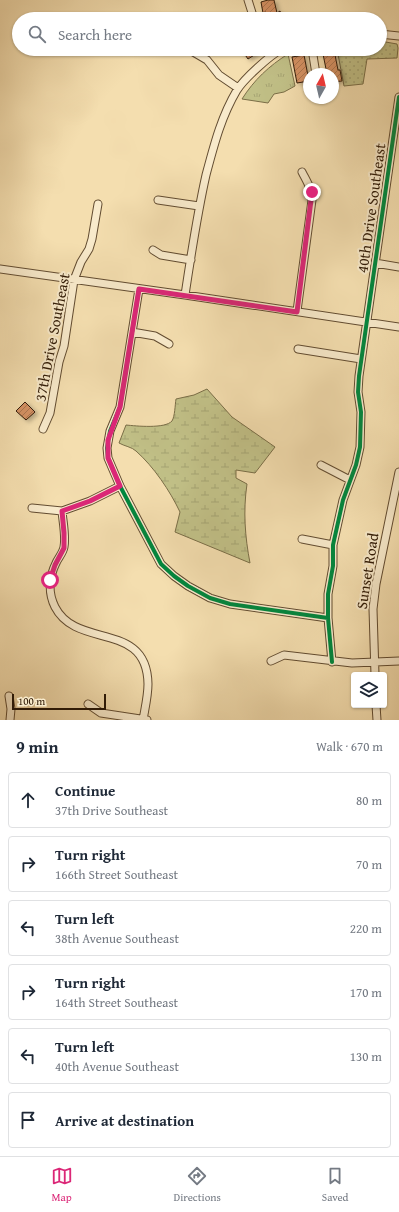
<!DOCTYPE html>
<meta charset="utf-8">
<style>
body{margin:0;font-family:"Gentium Book Plus",serif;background:#f6f6f7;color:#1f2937}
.controls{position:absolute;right:12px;bottom:12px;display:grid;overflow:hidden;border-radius:4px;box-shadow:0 1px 3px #0004}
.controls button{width:36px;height:36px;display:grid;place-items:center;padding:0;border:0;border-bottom:1px solid #e0e1e3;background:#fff;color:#1f2937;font:20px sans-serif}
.compass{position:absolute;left:303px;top:68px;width:36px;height:36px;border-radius:50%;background:#fff;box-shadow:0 1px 3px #0004;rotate:8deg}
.scale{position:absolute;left:12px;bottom:10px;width:94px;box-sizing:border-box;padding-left:4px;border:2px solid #321c07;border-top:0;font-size:11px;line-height:14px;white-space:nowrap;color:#321c07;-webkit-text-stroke:3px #f8eacb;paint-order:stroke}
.stop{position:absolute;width:12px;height:12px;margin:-9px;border:3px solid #db2777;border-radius:50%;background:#fff}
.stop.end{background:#db2777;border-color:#fff;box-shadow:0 1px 4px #0008}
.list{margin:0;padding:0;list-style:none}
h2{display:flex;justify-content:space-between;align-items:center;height:52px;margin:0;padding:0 16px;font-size:17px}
h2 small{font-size:13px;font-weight:400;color:#747a83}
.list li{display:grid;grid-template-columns:26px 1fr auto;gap:12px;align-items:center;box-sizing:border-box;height:56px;margin:0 8px 8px;padding:0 8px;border:1px solid #e0e1e3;border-radius:4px}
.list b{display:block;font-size:15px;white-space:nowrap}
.list p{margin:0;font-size:13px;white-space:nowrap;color:#747a83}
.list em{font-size:13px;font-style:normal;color:#747a83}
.icon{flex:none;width:22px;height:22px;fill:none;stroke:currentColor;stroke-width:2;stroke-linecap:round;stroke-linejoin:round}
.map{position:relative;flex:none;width:399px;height:720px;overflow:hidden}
.search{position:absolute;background:#fff;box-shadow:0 1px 3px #0004;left:12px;right:12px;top:12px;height:44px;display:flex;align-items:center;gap:10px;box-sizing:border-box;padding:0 14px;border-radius:22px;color:#747a83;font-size:15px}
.sheet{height:436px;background:#fff}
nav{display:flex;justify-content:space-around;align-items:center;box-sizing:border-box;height:56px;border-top:1px solid #e0e1e3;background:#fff;font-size:11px;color:#747a83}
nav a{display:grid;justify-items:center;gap:2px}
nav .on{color:#db2777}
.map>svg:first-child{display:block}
.grass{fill:url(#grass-tufts);stroke:#7a6e47}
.wetland{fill:url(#wetland-marsh);stroke:#7a6e47}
.park{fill:url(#park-dots);stroke:#7a6e47}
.building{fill:url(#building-hatch);stroke:#321c07;filter:url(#shadow)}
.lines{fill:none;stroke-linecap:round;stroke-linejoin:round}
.minor-casing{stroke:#624c31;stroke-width:9}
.minor{stroke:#f8eacb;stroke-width:7}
.cycleway-casing{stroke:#f8eacb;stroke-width:6}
.cycleway{stroke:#00873e;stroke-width:4}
.route{stroke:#db2777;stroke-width:5}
.labels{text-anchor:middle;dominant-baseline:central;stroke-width:4;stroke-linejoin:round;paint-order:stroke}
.street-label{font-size:15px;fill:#321c07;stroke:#f8eacb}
</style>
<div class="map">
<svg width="399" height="720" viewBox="0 0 399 720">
<defs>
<pattern id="grass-tufts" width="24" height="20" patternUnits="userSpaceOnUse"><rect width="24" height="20" fill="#c1c087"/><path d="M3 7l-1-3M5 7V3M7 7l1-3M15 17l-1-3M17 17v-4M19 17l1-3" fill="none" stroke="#a6a473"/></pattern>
<pattern id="wetland-marsh" width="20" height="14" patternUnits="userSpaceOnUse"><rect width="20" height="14" fill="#c1c087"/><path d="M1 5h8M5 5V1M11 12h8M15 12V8" fill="none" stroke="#a6a473"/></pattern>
<pattern id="park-dots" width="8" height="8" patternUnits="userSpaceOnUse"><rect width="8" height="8" fill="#c1c087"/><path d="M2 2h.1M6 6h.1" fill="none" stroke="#a6a473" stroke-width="1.8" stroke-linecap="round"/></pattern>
<pattern id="building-hatch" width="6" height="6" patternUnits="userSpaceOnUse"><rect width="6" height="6" fill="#d59164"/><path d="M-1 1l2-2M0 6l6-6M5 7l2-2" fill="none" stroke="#ad7650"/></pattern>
<filter id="shadow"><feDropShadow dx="3" dy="2" stdDeviation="2" flood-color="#0004"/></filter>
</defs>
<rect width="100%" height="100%" fill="#f4deaf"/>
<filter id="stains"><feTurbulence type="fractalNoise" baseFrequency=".005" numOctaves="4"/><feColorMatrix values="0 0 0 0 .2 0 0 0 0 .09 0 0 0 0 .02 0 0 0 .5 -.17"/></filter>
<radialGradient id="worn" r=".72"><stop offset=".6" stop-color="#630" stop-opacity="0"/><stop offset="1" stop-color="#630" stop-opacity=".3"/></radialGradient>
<path class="grass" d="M288,54L295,86L284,92L274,94L268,103L242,99C254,80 269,66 288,54Z"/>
<path class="wetland" d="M207,389L232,417L275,447L255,473L236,470V478L247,484C243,511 245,537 250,563L175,532L180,512C170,491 154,467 136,451C132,447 124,446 119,443L126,425C136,426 165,429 172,421C175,416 175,405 176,399L194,395Z"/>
<path class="park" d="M380,41L397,44L398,48L397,58L367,59L363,84L344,86L337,49H380Z"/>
<path class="building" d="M268,0H274L277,13L280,11L283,19H268L266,12L263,13L261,2Z
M241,49H257L259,52L248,59Z
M322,49H336L337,54L335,55L338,70H340L342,81L333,82V74H327Z
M304,55L309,81L297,83L292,57Z
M25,402L35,412L26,420L16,411Z"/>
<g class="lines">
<g class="minor-casing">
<path id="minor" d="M248,0L254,19
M380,34L399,36
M312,49L316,74
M190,50L207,60L219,75L238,88
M158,200L199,206
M153,250L161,255L191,260
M375,263L399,267
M0,269L185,295L399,327
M139,289L120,407L110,431L107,448L108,458L120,486L161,564L174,576L188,586L210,598L230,604L328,618
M185,295C191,255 197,215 206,175C214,145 221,117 237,90C244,79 270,55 282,49
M297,311L312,200C312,189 307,182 302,172
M132,332L155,336L169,344
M298,349L361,359
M43,429L50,413L59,362L64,346L74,280L81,262L89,249L92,239L98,204
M321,465L350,480
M32,508L62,511L90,501L120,486
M62,511C63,523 66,536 64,547C63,553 58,558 56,563C49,577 48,593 55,607C77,650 147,620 148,684C148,696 145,708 143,720
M302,539L333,545
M271,661L284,655L352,663L399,661
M332,662L328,618V594L333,566V545L343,500L356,465L360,447L361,412L358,392L359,376L399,97
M375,675L373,609L376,584L399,472
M9,696L11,709L10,720
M88,704L101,713L147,720
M376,705L377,720"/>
</g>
<use href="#minor" class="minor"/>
<g class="cycleway-casing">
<path id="cycleway" d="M139,289L120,407L110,431L107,448L108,458L120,486L161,564L174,576L188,586L210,598L230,604L328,618
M332,662L328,618V594L333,566V545L343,500L356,465L360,447L361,412L358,392L359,376L399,97"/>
</g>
<use href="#cycleway" class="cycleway"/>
</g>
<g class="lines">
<path class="route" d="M50,580L55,565L64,548V533L62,511L90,501L120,486L108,458V440L120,407L139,289L297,312L312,192"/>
</g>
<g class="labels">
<g class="street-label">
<text transform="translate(371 208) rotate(-82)">40th Drive Southeast</text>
<text transform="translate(52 337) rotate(-79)">37th Drive Southeast</text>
<text transform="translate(367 571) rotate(-81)">Sunset Road</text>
</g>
</g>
<rect width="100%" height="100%" filter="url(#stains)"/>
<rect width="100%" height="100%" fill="url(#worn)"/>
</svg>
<div class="controls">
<button><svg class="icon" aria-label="layers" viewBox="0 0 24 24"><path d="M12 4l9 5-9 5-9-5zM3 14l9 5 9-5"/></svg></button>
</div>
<svg class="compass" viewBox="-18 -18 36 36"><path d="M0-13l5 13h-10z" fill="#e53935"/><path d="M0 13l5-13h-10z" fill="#747a83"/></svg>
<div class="scale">100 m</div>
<div class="stop" style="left:50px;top:580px"></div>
<div class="stop end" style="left:312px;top:192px"></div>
<div class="search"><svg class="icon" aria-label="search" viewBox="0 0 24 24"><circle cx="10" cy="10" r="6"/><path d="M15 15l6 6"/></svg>Search here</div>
</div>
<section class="sheet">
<h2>9 min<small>Walk · 670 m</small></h2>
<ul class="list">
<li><svg class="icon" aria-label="ahead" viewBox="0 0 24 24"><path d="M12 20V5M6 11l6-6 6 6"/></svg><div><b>Continue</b><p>37th Drive Southeast</p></div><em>80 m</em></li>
<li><svg class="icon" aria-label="right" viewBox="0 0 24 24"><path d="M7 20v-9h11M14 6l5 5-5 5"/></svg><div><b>Turn right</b><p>166th Street Southeast</p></div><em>70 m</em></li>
<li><svg class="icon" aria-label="left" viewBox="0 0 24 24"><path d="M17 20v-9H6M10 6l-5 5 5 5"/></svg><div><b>Turn left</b><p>38th Avenue Southeast</p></div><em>220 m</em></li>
<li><svg class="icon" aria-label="right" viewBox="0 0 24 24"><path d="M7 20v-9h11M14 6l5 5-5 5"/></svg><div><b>Turn right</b><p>164th Street Southeast</p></div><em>170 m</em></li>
<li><svg class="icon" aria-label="left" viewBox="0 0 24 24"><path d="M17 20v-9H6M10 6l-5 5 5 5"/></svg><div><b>Turn left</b><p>40th Avenue Southeast</p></div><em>130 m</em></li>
<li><svg class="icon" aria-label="arrive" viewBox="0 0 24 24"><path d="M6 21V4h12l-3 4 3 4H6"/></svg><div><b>Arrive at destination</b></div></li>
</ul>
</section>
<nav>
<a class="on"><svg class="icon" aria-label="map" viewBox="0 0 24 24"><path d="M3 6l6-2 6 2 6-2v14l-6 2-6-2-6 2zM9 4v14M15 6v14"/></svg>Map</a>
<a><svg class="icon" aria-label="directions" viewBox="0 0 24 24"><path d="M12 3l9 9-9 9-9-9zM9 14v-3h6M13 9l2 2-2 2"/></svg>Directions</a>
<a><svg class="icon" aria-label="saved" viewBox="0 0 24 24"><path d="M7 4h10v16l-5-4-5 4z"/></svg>Saved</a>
</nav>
